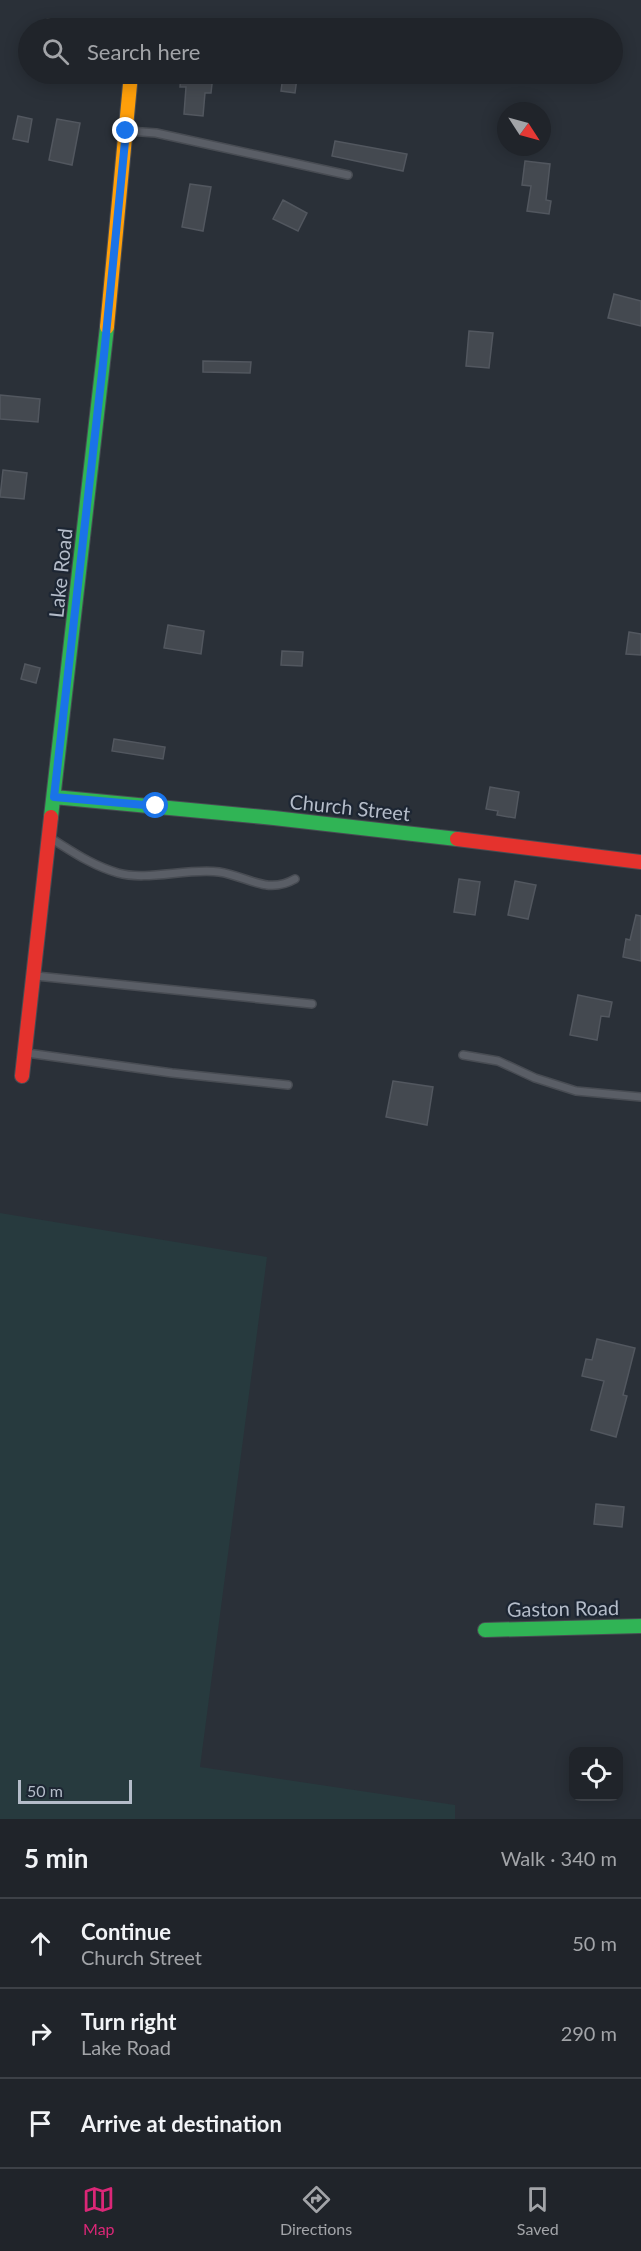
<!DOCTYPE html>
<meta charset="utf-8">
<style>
body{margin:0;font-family:Lato,sans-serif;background:#282c32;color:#f1f3f6}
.controls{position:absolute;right:18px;bottom:18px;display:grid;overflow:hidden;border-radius:12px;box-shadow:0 3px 15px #0003}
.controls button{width:54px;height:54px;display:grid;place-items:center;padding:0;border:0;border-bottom:2px solid #3d4147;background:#20242a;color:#f1f3f6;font:30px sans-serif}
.compass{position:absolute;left:497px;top:102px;width:54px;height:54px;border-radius:50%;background:#20242a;box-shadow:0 3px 15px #0003;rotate:126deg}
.scale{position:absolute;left:18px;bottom:15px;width:114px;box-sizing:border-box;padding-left:6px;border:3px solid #b4bcc9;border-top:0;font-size:16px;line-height:21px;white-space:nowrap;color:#b4bcc9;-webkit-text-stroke:4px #1d2633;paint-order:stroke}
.stop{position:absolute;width:18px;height:18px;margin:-14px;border:4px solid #1a73e8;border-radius:50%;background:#fff}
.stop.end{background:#1a73e8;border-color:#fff;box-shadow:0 2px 6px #0008}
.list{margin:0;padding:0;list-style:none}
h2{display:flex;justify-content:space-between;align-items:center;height:78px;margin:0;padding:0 24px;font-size:26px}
h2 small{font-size:20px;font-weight:400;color:#a2a4a8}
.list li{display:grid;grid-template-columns:39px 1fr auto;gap:18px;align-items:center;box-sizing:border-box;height:90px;padding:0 24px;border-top:2px solid #3d4147}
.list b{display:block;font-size:22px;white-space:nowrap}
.list p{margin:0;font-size:20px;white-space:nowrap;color:#a2a4a8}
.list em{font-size:20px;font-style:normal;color:#a2a4a8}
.icon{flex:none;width:33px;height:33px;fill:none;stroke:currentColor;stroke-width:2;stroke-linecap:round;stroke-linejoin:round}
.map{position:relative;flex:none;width:641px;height:1819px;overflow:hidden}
.search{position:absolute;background:#20242a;box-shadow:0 3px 15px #0003;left:18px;right:18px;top:18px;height:66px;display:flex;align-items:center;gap:15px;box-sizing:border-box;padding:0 21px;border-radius:33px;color:#a2a4a8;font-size:22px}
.sheet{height:348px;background:#20242a}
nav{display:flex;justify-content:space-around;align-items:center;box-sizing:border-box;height:84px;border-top:2px solid #3d4147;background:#20242a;font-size:16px;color:#a2a4a8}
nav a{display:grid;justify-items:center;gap:3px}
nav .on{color:#db2777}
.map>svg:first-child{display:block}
.green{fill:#273a3e}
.building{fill:#444950;stroke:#52575f;stroke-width:1.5}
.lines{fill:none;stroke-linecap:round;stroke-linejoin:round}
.lane-casing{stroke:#484c53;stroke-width:10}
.fast-casing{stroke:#484c53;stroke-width:16}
.slow-casing{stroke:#484c53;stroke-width:16}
.jam-casing{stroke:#484c53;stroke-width:16}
.lane{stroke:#5a5e66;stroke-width:7}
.fast{stroke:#30b455;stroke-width:14}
.slow{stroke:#ff9f0a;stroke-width:14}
.jam{stroke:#e5322d;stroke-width:14}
.route{stroke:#1a73e8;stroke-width:8}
.labels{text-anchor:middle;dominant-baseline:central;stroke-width:4.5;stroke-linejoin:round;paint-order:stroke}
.street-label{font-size:20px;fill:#b4bcc9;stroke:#1d2633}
</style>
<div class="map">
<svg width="641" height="1819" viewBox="0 0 641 1819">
<rect width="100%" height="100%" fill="#2a3038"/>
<path class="green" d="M0,1213L267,1257L200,1767L455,1805V1819H0Z"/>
<path class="building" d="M181,74L213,75L211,93H205L203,116L184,114L186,87H180Z
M283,76L297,78L295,93L281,91Z
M18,116L32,119L28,142L13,139Z
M57,119L80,123L72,165L49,160Z
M335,141L407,154L403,171L332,156Z
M525,161L550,164L546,200L551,201L549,214L527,211L531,186L522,185Z
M190,184L211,187L203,231L182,227Z
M283,200L307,213L298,231L273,219Z
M614,294L641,301V326L608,318Z
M469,331L493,333L489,368L466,366Z
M203,361L251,362L250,373L203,372Z
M0,395L40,399L38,422L0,419Z
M3,470L27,473L24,499L0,497Z
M168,625L204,631L201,654L164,648Z
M629,632L641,634V655L626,654Z
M282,651L303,652L302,666L281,665Z
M25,664L40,668L36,683L21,679Z
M114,739L165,747L163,759L112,751Z
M490,787L519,792L515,818L497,815L498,811L486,809Z
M459,879L480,882L475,915L454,912Z
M515,881L536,885L528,919L508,915Z
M636,915L641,916V961L623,957L626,939L630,940Z
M578,995L612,1002L609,1017L601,1016L597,1040L570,1035Z
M393,1081L433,1087L427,1125L386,1117Z
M597,1339L635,1348L623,1395L627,1396L616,1437L591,1430L604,1381L582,1376L586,1359L592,1360Z
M596,1504L624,1507L622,1527L594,1524Z"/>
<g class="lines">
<g class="lane-casing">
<path id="lane" d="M49,23L96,28
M128,131L156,133L348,175
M52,839C73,852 93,866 118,873C147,881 187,868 219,872C247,876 267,895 295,879
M36,976L312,1004
M27,1053L172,1073L288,1085
M463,1055L498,1061L535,1078L576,1091L641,1097"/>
</g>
<g class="fast-casing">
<path id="fast" d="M54,797L274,818L457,839
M51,817L107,327
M485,1630L641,1626"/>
</g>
<g class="slow-casing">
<path id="slow" d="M107,327L131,74"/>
</g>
<g class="jam-casing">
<path id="jam" d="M457,839L641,862
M22,1076L51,817"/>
</g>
<use href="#lane" class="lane"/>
<use href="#fast" class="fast"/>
<use href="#slow" class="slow"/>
<use href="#jam" class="jam"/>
</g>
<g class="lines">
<path class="route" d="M126,131L104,355L54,797L156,806"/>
</g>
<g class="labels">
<g class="street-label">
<text transform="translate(60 573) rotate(-84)">Lake Road</text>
<text transform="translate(350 807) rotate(6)">Church Street</text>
<text transform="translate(563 1608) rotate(-1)">Gaston Road</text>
</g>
</g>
</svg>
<div class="controls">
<button><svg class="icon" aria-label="locate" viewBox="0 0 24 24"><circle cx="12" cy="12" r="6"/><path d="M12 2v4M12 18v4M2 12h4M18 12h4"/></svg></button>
</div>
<svg class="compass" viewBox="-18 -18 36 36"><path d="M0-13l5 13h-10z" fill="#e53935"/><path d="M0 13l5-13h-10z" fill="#a2a4a8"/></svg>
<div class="scale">50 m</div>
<div class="stop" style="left:156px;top:806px"></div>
<div class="stop end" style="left:126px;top:131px"></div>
<div class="search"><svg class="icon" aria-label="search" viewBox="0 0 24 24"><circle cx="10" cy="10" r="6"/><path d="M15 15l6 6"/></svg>Search here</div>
</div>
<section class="sheet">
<h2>5 min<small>Walk · 340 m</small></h2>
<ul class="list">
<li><svg class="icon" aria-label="ahead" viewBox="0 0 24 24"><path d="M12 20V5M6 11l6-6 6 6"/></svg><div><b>Continue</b><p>Church Street</p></div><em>50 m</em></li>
<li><svg class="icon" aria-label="right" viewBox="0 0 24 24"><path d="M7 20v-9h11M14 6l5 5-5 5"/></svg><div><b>Turn right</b><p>Lake Road</p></div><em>290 m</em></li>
<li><svg class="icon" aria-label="arrive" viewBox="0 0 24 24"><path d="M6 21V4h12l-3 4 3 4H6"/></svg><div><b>Arrive at destination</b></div></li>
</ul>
</section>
<nav>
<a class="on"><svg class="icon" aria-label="map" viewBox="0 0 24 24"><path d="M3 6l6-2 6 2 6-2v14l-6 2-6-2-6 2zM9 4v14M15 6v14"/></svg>Map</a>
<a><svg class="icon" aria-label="directions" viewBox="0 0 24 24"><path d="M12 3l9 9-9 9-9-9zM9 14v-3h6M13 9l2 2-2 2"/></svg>Directions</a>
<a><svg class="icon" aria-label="saved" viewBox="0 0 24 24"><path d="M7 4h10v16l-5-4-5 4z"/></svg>Saved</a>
</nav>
